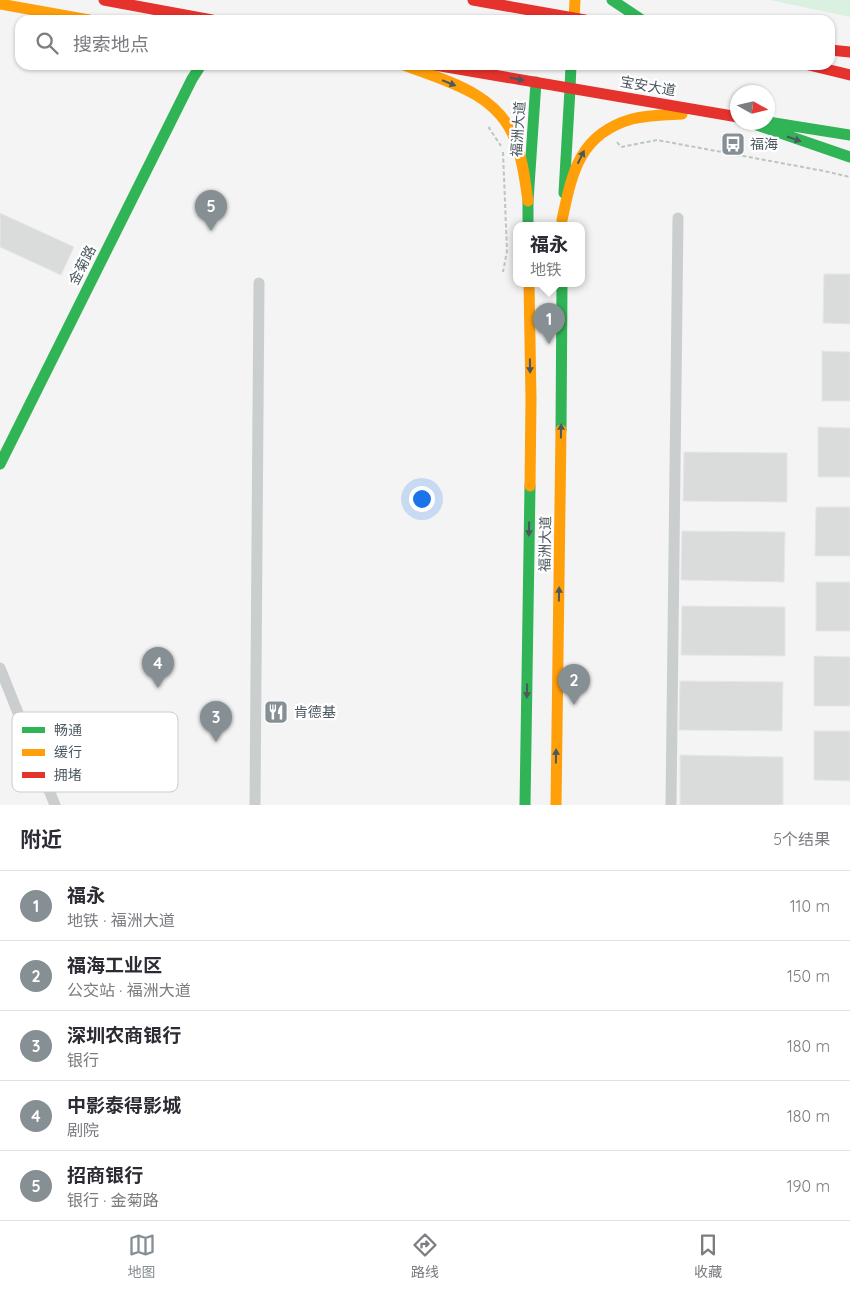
<!DOCTYPE html>
<html lang="zh">
<meta charset="utf-8">
<style>
body{margin:0;font-family:Quicksand,"Noto Sans SC",sans-serif;background:#f7f7f7;color:#2b2b33}
.compass{position:absolute;left:730px;top:85px;width:45px;height:45px;border-radius:50%;background:#fff;box-shadow:0 1px 4px #0004;rotate:98deg}
.you{position:absolute;left:421px;top:498px;width:18px;height:18px;margin:-12px;border:4px solid #fff;border-radius:50%;background:#1a73e8;box-shadow:0 0 0 8px #1a73e833}
.badge{display:grid;place-items:center;width:32px;height:32px;border-radius:50%;background:#868f94;color:#fff;font-size:16px;font-weight:700}
.pin{position:absolute;translate:-50% -41px;filter:drop-shadow(0 1px 2px #0008)}
.pin::after{content:'';position:absolute;top:26px;width:18px;height:15px;background:inherit;clip-path:polygon(0 0,100% 0,50% 100%)}
.popup{position:absolute;left:513px;top:222px;width:72px;height:65px;box-sizing:border-box;display:grid;place-content:center;border-radius:10px;background:#fff;filter:drop-shadow(0 1px 4px #0005);font-size:16px;white-space:nowrap;color:#7c7c81}
.popup b{font-size:19px;color:#2b2b33}
.popup::after{content:'';position:absolute;left:50%;top:100%;margin-left:-10px;border:10px solid transparent;border-top-color:#fff}
.list{margin:0;padding:0;list-style:none}
h2{display:flex;justify-content:space-between;align-items:center;height:65px;margin:0;padding:0 20px;font-size:21px}
h2 small{font-size:16px;font-weight:400;color:#7c7c81}
.list li{display:grid;grid-template-columns:32px 1fr auto;gap:15px;align-items:center;box-sizing:border-box;height:70px;padding:0 20px;border-top:1px solid #e1e1e2}
.list b{display:block;font-size:19px;white-space:nowrap}
.list p{margin:0;font-size:16px;white-space:nowrap;color:#7c7c81}
.list em{font-size:16px;font-style:normal;color:#7c7c81}
.icon{flex:none;width:28px;height:28px;fill:none;stroke:currentColor;stroke-width:2;stroke-linecap:round;stroke-linejoin:round}
.map{position:relative;flex:none;width:850px;height:805px;overflow:hidden}
.search{position:absolute;background:#fff;box-shadow:0 1px 4px #0004;left:15px;right:15px;top:15px;height:55px;display:flex;align-items:center;gap:12px;box-sizing:border-box;padding:0 18px;border-radius:15px;color:#7c7c81;font-size:19px}
.sheet{height:415px;background:#fff}
nav{display:flex;justify-content:space-around;align-items:center;box-sizing:border-box;height:70px;border-top:1px solid #e1e1e2;background:#fff;font-size:14px;color:#7c7c81}
nav a{display:grid;justify-items:center;gap:2px}
nav .on{color:#868f94}
.map>svg:first-child{display:block}
.green{fill:#daf1e1}
.building{fill:#dadcdc;stroke:#e5e6e6}
.lines{fill:none;stroke-linecap:round;stroke-linejoin:round}
.path{stroke:#bbc6c2;stroke-width:2;stroke-dasharray:4 2.5;stroke-linecap:butt}
.street{stroke:#cbcecf;stroke-width:11}
.fast{stroke:#30b455;stroke-width:11}
.slow{stroke:#ff9f0a;stroke-width:11}
.jam{stroke:#e5322d;stroke-width:11}
.oneway{fill:#4b5860}
.labels{text-anchor:middle;dominant-baseline:central;stroke-width:4.5;stroke-linejoin:round;paint-order:stroke}
.street-label{font-size:14px;fill:#4b5860;stroke:#fff}
.poi-label{font-size:14px;fill:#4b5860;stroke:#fff;text-anchor:start}
.key{fill:#fff;stroke:#c9cdcf;stroke-width:1}
.key-label{font-size:14px;fill:#4b5860}
</style>
<div class="map">
<svg width="850" height="805" viewBox="0 0 850 805">
<rect width="100%" height="100%" fill="#f4f4f4"/>
<path class="green" d="M770,0H850V17Z"/>
<path class="building" d="M0,213L74,247L61,275L0,247Z
M824,274H850V324L823,323Z
M822,351L850,352V401H822Z
M818,427L850,428V477H818Z
M684,452L787,453V502L683,501Z
M816,507H850V556H815Z
M682,531L785,532L784,582L681,580Z
M816,582H850V631H816Z
M682,606L785,607V656L681,655Z
M814,656L850,657V706H814Z
M680,681L783,682L782,731L679,730Z
M814,731H850V781L814,780Z
M680,755L783,757V805H680Z"/>
<g class="lines">
<path class="path" d="M490,127L489,128L501,146
M617,142L621,147L657,140L824,171L850,177
M503,152L507,251L503,272"/>
<path class="street" d="M0,668L55,805
M255,805L259,283
M671,805L678,218"/>
<path class="fast" d="M612,0L642,20
M570,89L571,65
M748,122L850,157
M768,122L850,135
M564,193L570,89
M528,225V201L536,82
M561,430L562,283
M0,464L192,79L201,65
M525,805L530,486"/>
<path class="slow" d="M0,4L89,20
M574,20L575,0
M404,65C446,81 498,93 515,140C523,160 525,181 528,201
M562,220C572,173 579,134 632,119C648,115 665,115 682,114
M529,283L531,399L530,486
M556,805L561,430"/>
<path class="jam" d="M104,0L212,20
M473,0L585,20
M830,50L850,52
M435,65L738,117
M809,65L850,75"/>
</g>
<defs><path id="oneway-solid" d="M-6-.8H1V-3.2L6.5 0L1 3.2V.8H-6Z" transform="scale(1.25)"/></defs>
<g class="oneway">
<use href="#oneway-solid" transform="translate(517 79) rotate(10)"/>
<use href="#oneway-solid" transform="translate(449 83) rotate(22)"/>
<use href="#oneway-solid" transform="translate(794 139) rotate(19)"/>
<use href="#oneway-solid" transform="translate(581 157) rotate(-64)"/>
<use href="#oneway-solid" transform="translate(530 366) rotate(89)"/>
<use href="#oneway-solid" transform="translate(561 431) rotate(-89)"/>
<use href="#oneway-solid" transform="translate(529 529) rotate(91)"/>
<use href="#oneway-solid" transform="translate(559 594) rotate(-89)"/>
<use href="#oneway-solid" transform="translate(527 691) rotate(91)"/>
<use href="#oneway-solid" transform="translate(556 756) rotate(-89)"/>
</g>
<defs>
<g id="bus-square" transform="scale(1.25)"><rect x="-9" y="-9" width="18" height="18" rx="4" fill="#868f94" stroke="#fff"/><path d="M-5-6H5V4H4V6H2V4H-2V6H-4V4H-5ZM-3.5-4V0h7V-4ZM-3.5 1.2v1.5H-2V1.2ZM2 1.2v1.5H3.5V1.2Z" fill="#fff"/></g>
<g id="restaurant-square" transform="scale(1.25)"><rect x="-9" y="-9" width="18" height="18" rx="4" fill="#868f94" stroke="#fff"/><path d="M-5-6h1v4h1v-4h1v4h1v-4h1v5L-1.5 .5V6h-2V.5L-5-1ZM5-6V6H3V1.5H1.5Q1.5-4 5-6Z" fill="#fff"/></g>
</defs>
<g fill-rule="evenodd">
<use href="#bus-square" x="733" y="144"/>
<use href="#restaurant-square" x="276" y="712"/>
</g>
<g class="labels">
<g class="street-label">
<text transform="translate(648 86) rotate(10)">宝安大道</text>
<text transform="translate(518 129) rotate(-86)">福洲大道</text>
<text transform="translate(82 265) rotate(-63)">金菊路</text>
<text transform="translate(545 544) rotate(-89)">福洲大道</text>
</g>
<g class="poi-label">
<text x="750" y="144">福海</text>
<text x="294" y="712">肯德基</text>
</g>
</g>
<rect x="12" y="712" width="166" height="80" rx="8" class="key"/>
<rect x="22" y="727" width="23" height="6" fill="#30b455"/>
<rect x="22" y="749" width="23" height="7" fill="#ff9f0a"/>
<rect x="22" y="772" width="23" height="6" fill="#e5322d"/>
<g class="key-label">
<text x="54" y="735">畅通</text>
<text x="54" y="757">缓行</text>
<text x="54" y="780">拥堵</text>
</g>
</svg>
<svg class="compass" viewBox="-18 -18 36 36"><path d="M0-13l5 13h-10z" fill="#e53935"/><path d="M0 13l5-13h-10z" fill="#7c7c81"/></svg>
<div class="you"></div>
<div class="pin badge" style="left:549px;top:344px">1</div>
<div class="popup"><b>福永</b>地铁</div>
<div class="pin badge" style="left:574px;top:705px">2</div>
<div class="pin badge" style="left:216px;top:742px">3</div>
<div class="pin badge" style="left:158px;top:688px">4</div>
<div class="pin badge" style="left:211px;top:231px">5</div>
<div class="search"><svg class="icon" aria-label="search" viewBox="0 0 24 24"><circle cx="10" cy="10" r="6"/><path d="M15 15l6 6"/></svg>搜索地点</div>
</div>
<section class="sheet">
<h2>附近<small>5个结果</small></h2>
<ul class="list">
<li><span class="badge">1</span><div><b>福永</b><p>地铁 · 福洲大道</p></div><em>110 m</em></li>
<li><span class="badge">2</span><div><b>福海工业区</b><p>公交站 · 福洲大道</p></div><em>150 m</em></li>
<li><span class="badge">3</span><div><b>深圳农商银行</b><p>银行</p></div><em>180 m</em></li>
<li><span class="badge">4</span><div><b>中影泰得影城</b><p>剧院</p></div><em>180 m</em></li>
<li><span class="badge">5</span><div><b>招商银行</b><p>银行 · 金菊路</p></div><em>190 m</em></li>
</ul>
</section>
<nav>
<a class="on"><svg class="icon" aria-label="map" viewBox="0 0 24 24"><path d="M3 6l6-2 6 2 6-2v14l-6 2-6-2-6 2zM9 4v14M15 6v14"/></svg>地图</a>
<a><svg class="icon" aria-label="directions" viewBox="0 0 24 24"><path d="M12 3l9 9-9 9-9-9zM9 14v-3h6M13 9l2 2-2 2"/></svg>路线</a>
<a><svg class="icon" aria-label="saved" viewBox="0 0 24 24"><path d="M7 4h10v16l-5-4-5 4z"/></svg>收藏</a>
</nav>
